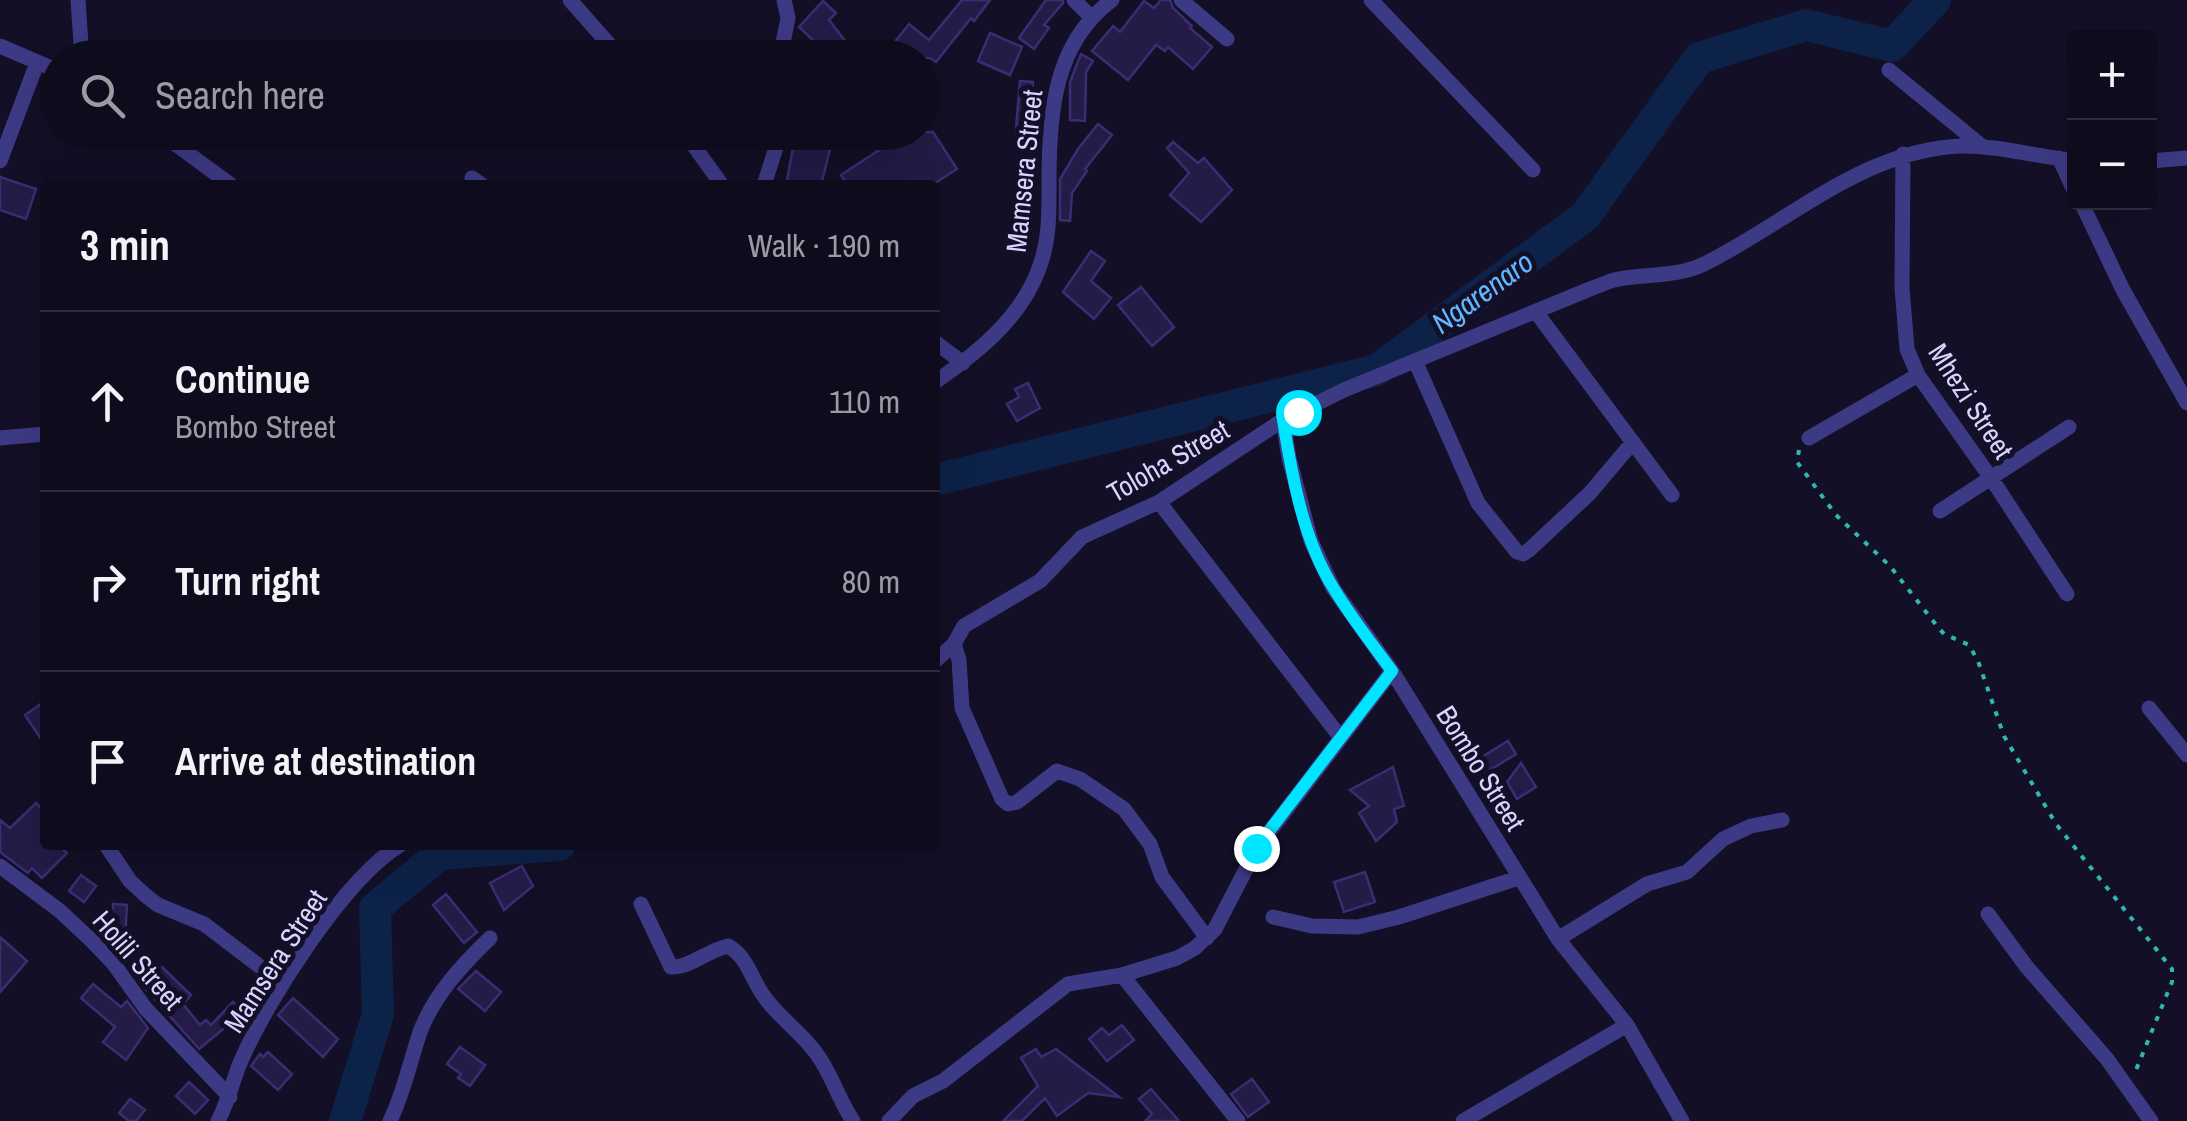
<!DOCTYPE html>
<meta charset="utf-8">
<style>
body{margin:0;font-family:"Archivo Narrow",sans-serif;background:#171425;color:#f1f3f6}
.controls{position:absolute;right:30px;top:30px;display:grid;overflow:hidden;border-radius:10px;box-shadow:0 10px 40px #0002}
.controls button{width:90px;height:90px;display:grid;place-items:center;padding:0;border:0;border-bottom:2px solid #2e2b3b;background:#0e0b1c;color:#f1f3f6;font:50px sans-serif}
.stop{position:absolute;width:30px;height:30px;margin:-22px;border:8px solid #00e5ff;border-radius:50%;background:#fff}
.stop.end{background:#00e5ff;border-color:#fff;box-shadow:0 2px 10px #0008}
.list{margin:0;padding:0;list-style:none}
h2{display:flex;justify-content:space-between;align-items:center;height:130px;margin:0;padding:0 40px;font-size:42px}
h2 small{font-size:32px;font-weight:400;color:#9b9ba3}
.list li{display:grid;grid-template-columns:65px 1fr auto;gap:30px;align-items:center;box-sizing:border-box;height:180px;padding:0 40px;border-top:2px solid #2e2b3b}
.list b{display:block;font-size:38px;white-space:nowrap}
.list p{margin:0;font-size:32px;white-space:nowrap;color:#9b9ba3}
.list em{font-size:32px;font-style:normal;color:#9b9ba3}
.icon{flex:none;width:55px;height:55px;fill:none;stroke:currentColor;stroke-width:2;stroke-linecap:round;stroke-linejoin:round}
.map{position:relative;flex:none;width:2187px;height:1121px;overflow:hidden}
.search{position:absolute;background:#0e0b1c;box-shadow:0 10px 40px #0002;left:40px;top:40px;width:900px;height:110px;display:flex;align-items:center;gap:25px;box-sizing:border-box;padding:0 35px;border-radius:55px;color:#9b9ba3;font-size:38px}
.panel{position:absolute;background:#0e0b1c;box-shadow:0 10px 40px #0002;left:40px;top:180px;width:900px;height:670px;border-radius:10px}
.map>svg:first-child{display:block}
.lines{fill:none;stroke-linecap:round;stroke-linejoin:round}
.river{stroke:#0c2248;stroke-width:32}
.building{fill:#241b47;stroke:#3b2d73;stroke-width:2.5}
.path{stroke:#2fb8b0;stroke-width:4;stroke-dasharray:5 8;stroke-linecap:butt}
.minor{stroke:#3d3a85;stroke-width:15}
.route{stroke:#00e5ff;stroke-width:12}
.labels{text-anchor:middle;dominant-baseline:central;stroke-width:10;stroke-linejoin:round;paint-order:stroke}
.street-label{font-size:28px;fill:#d9d4ff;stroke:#130f26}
.water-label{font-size:30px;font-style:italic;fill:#62b6ff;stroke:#130f26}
</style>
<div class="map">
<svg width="2187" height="1121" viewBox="0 0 2187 1121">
<rect width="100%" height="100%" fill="#130f26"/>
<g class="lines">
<path class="river" d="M935,480L1377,370L1585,216L1699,58L1806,25L1892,46L1935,0
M345,1121L378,1014L375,908L440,854L559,845"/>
</g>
<path class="building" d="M962,0H990L974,21L971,18L936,62L930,58H882L909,24L929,40Z
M1046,0H1063V3L1044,25L1049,28L1034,49L1019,38Z
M1161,0H1170L1173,8L1192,26L1190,28L1212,47L1193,69L1168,47L1165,51L1156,45L1128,80L1092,51L1113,26L1120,32L1144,1L1154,8Z
M823,1L836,13L829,20L850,47L835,58H801L818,45L799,27Z
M990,33L1022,47L1010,75L978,61Z
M1081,54L1093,61L1086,72L1085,121L1070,120V82Z
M1020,81L1033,82L1029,141L1015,140Z
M1098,124L1112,135L1085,169L1087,171L1072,193L1070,221L1060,220V179L1078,149Z
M796,132H827L826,137L833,138L821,185H786Z
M907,132H933L957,169L932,185H847L841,175Z
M1173,142L1198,163L1204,158L1232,190L1201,222L1170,195L1189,173L1167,148Z
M0,177L36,189L26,219L0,210Z
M1091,251L1105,261L1091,281L1111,298L1094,319L1063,292Z
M1141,287L1174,327L1152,346L1118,305Z
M1028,383L1040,408L1017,421L1007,404L1019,397L1015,389Z
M45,701V745L25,715Z
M1508,741L1516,754L1485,773L1477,760Z
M1521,763L1536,787L1517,799L1507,782Z
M1393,767L1404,806L1394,809L1397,822L1376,841L1359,813L1369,806L1350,790Z
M36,803L45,812V845H58L67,853L42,878L32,868L28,873L0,852V820L10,828Z
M522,866L533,886L504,910L490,883Z
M1365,872L1375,902L1344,912L1334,882Z
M81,875L96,886L84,902L69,891Z
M446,894L477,932L464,943L433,905Z
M113,904L127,905L124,956L111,945Z
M0,937L27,961L0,992Z
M162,967L191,995L183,1004L200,1025L206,1020L211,1025L233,1002L244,1012L199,1049L142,985Z
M476,971L501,992L485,1011L458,989Z
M93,984L121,1007L127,1001L148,1028L126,1060L103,1042L115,1027L81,998Z
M293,998L338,1039L323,1057L278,1015Z
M1122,1025L1134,1040L1107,1061L1089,1039L1102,1028L1109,1035Z
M460,1047L485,1065L470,1086L458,1078L461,1074L447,1064Z
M1036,1049L1041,1057L1056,1049L1119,1097L1088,1093L1057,1116L1045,1098L1022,1121H1003L1038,1086L1021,1058Z
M268,1052L292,1074L278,1090L251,1066L260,1054L263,1057Z
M1252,1079L1269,1102L1248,1117L1231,1094Z
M189,1082L208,1100L195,1114L176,1096Z
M1151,1089L1179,1121H1145L1152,1114L1139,1099Z
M130,1099L145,1110L136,1121H129L119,1113Z"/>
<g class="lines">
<path class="path" d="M1799,450L1797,462L1836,515L1890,566L1937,626L1944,634L1969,645L1978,661L2004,736L2056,824L2172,969V982L2136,1070"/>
<path class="minor" d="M78,0L82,58
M570,0L621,58
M1074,0L1090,16
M1181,0L1227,39
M1371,0L1533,170
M0,46L58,71
M780,58L788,18L784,0
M1889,70L1983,147
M159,132L231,185
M684,132L722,185
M1903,154L1902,288L1907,349L1918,375L1991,478L2067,594
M2059,158L2074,190
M0,161L37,63
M2150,161L2187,158
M472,178L482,185
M764,185L781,132
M2081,202L2123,290L2187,403
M1536,312L1672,495
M935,342L963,363
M1416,363L1478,503L1517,552L1523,554L1529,550L1590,493L1633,442
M935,382C977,353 1019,320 1038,271C1050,241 1049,213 1049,181C1049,113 1054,43 1112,0
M1283,420L1289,458L1311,541L1333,588L1392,671L1558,939L1627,1025L1682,1121
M0,438L45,434
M1809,438L1918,375
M1159,502L1341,738
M1940,511L2069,427
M935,661L954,644
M2149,708L2187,755
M106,845L130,881L145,895L158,905L204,924L283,984
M0,866L60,911L93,942L113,963L146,1009L230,1097
M641,904L671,967C690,968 708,950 728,946C747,956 751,978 763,995C778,1017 801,1032 816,1053C832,1074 838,1099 853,1121
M1988,914L2026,966L2107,1059L2151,1121
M1273,917L1312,926L1358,927L1399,917L1518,878
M1207,938L1162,877L1150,844L1124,809L1080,779L1057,771L1017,802L1008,804L1002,799L962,708L959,660L954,644L964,626L1040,581L1082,537L1159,502L1283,420L1344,390L1585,291C1595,287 1605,283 1614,280C1645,273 1675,278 1704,264C1789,222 1861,151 1960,146C1998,145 2036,157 2074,160
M1558,939L1647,884L1687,872L1723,839L1751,826L1782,820
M1122,975L1238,1121
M218,1121C228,1102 232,1083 240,1063C266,1002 344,879 400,845
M390,1121C404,1092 410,1062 420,1032C434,995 462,965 490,938
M889,1121L913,1096L943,1081L1068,984L1122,975L1177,958L1195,948L1215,929L1257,848L1392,671
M1463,1121L1627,1025"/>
</g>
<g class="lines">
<path class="route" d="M1256,848L1392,671C1372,644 1351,617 1334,589C1303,540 1292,476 1283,420L1298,412"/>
</g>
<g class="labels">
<g class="street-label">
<text transform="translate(1024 171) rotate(-84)">Mamsera Street</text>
<text transform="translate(1971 401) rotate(57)">Mhezi Street</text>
<text transform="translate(1168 461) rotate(-30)">Toloha Street</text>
<text transform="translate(1481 768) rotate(58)">Bombo Street</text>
<text transform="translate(138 960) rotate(49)">Holili Street</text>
<text transform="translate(275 961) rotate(-57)">Mamsera Street</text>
</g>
<g class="water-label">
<text transform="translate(1482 292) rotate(-36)">Ngarenaro</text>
</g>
</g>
</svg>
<div class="controls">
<button>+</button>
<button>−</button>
</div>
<div class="stop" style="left:1298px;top:412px"></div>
<div class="stop end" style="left:1256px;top:848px"></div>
<div class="search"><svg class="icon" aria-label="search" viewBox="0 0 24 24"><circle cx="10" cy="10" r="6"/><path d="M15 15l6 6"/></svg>Search here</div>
<section class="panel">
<h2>3 min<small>Walk · 190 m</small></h2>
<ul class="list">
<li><svg class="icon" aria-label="ahead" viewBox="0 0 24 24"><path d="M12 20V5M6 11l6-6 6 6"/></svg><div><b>Continue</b><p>Bombo Street</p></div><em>110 m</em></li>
<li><svg class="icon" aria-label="right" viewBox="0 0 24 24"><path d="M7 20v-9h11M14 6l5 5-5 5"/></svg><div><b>Turn right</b></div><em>80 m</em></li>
<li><svg class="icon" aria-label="arrive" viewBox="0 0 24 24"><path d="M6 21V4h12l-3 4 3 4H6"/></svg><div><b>Arrive at destination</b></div></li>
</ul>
</section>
</div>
